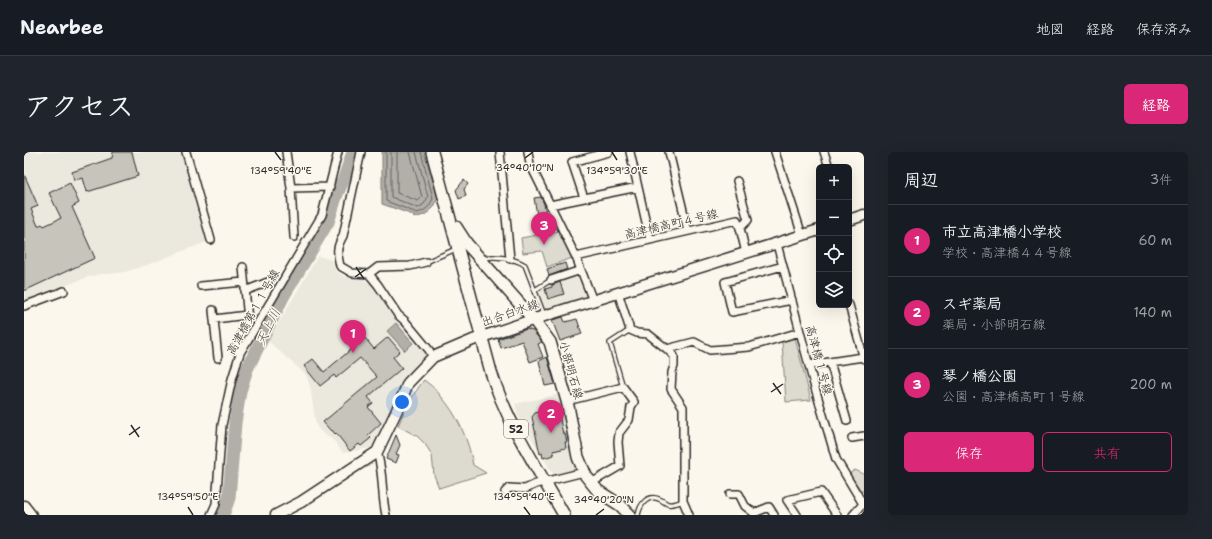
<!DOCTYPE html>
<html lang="ja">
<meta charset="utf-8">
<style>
body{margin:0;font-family:"Shantell Sans","Klee One",sans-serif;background:#20242c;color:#f1f3f6}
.controls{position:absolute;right:12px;top:12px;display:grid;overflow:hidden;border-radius:6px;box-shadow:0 4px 16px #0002}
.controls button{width:36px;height:36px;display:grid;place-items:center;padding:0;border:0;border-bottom:1px solid #363941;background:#171b24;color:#f1f3f6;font:20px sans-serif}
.you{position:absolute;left:378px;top:250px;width:14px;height:14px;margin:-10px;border:3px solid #fff;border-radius:50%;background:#1a73e8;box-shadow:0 0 0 6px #1a73e833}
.badge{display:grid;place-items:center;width:26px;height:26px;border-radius:50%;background:#db2777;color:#fff;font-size:13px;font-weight:700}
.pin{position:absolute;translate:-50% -33px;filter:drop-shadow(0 1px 2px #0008)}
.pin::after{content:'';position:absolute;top:21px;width:14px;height:12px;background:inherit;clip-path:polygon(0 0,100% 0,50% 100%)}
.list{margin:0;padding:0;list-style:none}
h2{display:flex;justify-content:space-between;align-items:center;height:52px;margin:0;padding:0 16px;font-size:17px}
h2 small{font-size:13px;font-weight:400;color:#9ea1a6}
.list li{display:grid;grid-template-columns:26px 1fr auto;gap:12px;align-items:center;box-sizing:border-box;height:72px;padding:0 16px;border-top:1px solid #363941}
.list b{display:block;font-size:15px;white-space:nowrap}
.list p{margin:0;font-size:13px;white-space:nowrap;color:#9ea1a6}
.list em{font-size:13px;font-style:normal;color:#9ea1a6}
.actions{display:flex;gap:8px;padding:12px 16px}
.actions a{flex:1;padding:9px 0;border:1px solid #db2777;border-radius:6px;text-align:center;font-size:14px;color:#db2777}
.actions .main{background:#db2777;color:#fff}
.icon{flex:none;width:22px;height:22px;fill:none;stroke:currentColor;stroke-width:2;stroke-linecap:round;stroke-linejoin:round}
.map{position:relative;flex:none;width:840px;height:363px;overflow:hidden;border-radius:6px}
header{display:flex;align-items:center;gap:24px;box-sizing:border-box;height:56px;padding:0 20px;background:#171b24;border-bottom:1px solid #363941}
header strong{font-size:19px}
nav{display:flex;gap:22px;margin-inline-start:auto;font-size:14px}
.intro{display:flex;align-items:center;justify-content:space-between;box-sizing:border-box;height:96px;padding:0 24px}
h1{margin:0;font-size:28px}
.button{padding:10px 18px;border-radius:6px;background:#db2777;color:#fff;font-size:14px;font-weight:700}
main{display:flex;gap:24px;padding:0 24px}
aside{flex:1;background:#171b24;border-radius:6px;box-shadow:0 4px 16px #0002}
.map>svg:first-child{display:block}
.built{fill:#ebe8de}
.green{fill:#dddad0;stroke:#84827e}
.water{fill:#b1afa7;stroke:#7b7a75}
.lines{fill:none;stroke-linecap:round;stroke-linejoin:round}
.shore{stroke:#61605d;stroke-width:1}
.river{stroke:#b1afa7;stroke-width:13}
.building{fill:#c7c4bc;stroke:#2b2b2b}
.lane-casing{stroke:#2b2b2b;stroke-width:6}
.street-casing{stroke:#2b2b2b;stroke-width:10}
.secondary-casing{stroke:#2b2b2b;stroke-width:13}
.primary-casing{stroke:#2b2b2b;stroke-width:14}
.lane{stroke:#fbf7ec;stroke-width:3.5}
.street{stroke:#fbf7ec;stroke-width:7}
.secondary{stroke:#fbf7ec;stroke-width:10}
.primary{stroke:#fbf7ec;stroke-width:11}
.ticks{fill:none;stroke:#2b2b2b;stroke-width:1.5}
.labels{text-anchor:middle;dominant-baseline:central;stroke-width:3;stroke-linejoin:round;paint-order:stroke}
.shield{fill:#fbf7ec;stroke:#696865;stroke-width:1}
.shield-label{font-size:11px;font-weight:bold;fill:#2b2b2b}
.street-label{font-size:12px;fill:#2b2b2b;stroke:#fbf7ec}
.water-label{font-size:13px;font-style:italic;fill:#5a5956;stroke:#fbf7ec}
.ticks-label{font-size:10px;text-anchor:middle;fill:#2b2b2b;stroke:#fbf7ec;stroke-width:3;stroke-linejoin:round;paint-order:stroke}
</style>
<header>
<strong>Nearbee</strong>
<nav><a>地図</a><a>経路</a><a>保存済み</a></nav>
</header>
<div class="intro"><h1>アクセス</h1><a class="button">経路</a></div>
<main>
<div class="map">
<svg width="840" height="363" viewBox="0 0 840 363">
<rect width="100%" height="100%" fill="#fbf7ec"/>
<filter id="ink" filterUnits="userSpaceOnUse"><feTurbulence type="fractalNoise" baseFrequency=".025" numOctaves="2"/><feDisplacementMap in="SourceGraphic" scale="8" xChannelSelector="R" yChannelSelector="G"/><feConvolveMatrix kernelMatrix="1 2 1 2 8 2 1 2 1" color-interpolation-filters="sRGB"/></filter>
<g filter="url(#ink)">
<path class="built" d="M0,0H158L182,90L123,113L101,120L85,122H76L64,125L43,133L34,137L0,149Z
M294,104L308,108L312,119L321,125L338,127L347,131L355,141L361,153L403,203L392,213L377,237L369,258L353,290L346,296L319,301L310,289L296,279L292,273L290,261L286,234L282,223L244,189Z
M557,122L564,143L561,148L520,160L513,141L525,133Z
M536,242L556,319L532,327L495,266L491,252Z"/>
<path class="green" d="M535,79L548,106L523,115L518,99L499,101L497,86Z
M771,186L787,248L762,250L758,190Z
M400,228C405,232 412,237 416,243C433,262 445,288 449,313L462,321L415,336L410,323L408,303L401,292L393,284L374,274C381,257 389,242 400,228Z
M831,318L840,322V337L838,340L825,322Z"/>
<path class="water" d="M358,0H400L414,46L410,55L406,59L400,63L390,66L389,63L358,52Z
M372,171L389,191L381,199L363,179Z"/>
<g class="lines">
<path class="shore" d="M362,0V49L393,61C402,59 406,54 409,46L397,0
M367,0V45L394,56L400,52L404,45L392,0
M373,0V41L394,49L398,45L386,0"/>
<path class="river" d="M199,363L205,346L211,271L216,239L223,217L259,145L304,70L313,42L319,29L329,0"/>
</g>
<path class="building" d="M89,0H108L114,24L63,40L59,26L50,28L48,20L88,6Z
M0,22L14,54L7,57L14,74L18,72L20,74L37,66L25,41L46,31L55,51L48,55L71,106L0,139Z
M440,28L444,32L440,37L442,44L435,47L432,38Z
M517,45L520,52L522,62L525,61L527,65L529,78L516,80L510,46Z
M541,111L543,117L525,124L523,117Z
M536,130L540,142L524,147L521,137L528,135V133Z
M539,165L541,170L553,167L558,182L536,189L528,168Z
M503,177L509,179L518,190L514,192L519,205L506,210L498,189L477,196L474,187Z
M364,185L376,199L369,205L378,216L344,245L349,251L344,255L357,271L344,283L347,286L337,294L335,292L326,299L312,281L311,282L308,278L307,279L299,270L353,225L336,206L312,226L310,223L296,234L280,214L289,207L300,220L341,186L350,197Z
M523,205L531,232L521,234L515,209Z
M520,258L521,261L534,258L539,282H541L543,290H541L542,296L529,299L530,303L519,306L518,301L516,302L508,265L511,261Z
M372,283L376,293L372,302L375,303L372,311L362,307Z"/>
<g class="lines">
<g class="lane-casing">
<path id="lane" d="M458,107C468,102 492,107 501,113L520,163
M402,110L432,97
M511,138L527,128
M599,235L586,191L606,178
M614,363C616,353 623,342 635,347C638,348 641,351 644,352C649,353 654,351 659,349"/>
</g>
<g class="street-casing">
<path id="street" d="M162,0L187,88
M262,0L267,36
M337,0L319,84C312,96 313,100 316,114L328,121L345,122L354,133L374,163L381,169L405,198L409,205
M476,0L486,107
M504,0L506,12L552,105L569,149
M606,0L626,88
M645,0L664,79
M751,0L778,83
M800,0L805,15
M713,29L724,68L716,76
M560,46L548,10L585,0
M526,53L614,35
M270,85L267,36L306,35
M753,92L789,229L812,307L839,352L829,363
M552,105L713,68L716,76L722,101
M759,114L701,130L708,160L768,148
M345,122L354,115L386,114L402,110
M527,128L557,118
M177,134L220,130
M221,139L244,130
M594,140L606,178L613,181L624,182L643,197L670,190L686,198L725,195L776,180
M825,153L840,207
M0,154L40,139
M189,158L194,206
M191,167L223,163
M643,197L650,204V214L648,220L647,237L659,255V349L665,363
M216,201L211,197L224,168L219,115
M806,210L823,269
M785,213L839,205
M543,249L599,235L610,250L607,255L605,268L595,281L594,290L596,314L567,331
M828,286L840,284
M353,300C360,321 357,342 362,363
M481,340L485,336L501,337L512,332L560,320
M706,342H715L721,354L730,361L745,355L750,363
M187,363L192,352L198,273L208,227L216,201L298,63L314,0
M773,363L763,348L797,340L813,363"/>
</g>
<g class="secondary-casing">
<path id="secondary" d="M825,68L840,63
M0,354L7,363
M252,363L277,350L353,300L373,258L384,231L409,205L449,188L520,164L795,78"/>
</g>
<g class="primary-casing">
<path id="primary" d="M408,0L467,220C483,271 514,317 540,363
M432,75L443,92L510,168L526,190L543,249L554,305L562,324L574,339L596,353L606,363"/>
</g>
<use href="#lane" class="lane"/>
<use href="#street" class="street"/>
<use href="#secondary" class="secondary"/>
<use href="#primary" class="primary"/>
</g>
</g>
<path class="ticks" d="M251,0L257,8M588,0L593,8M501,6L509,0M332,115L340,127M331,125L342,117M749,231L757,242M747,240L759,232M107,273L115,285M105,283L116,275M164,355L169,363M500,355L506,363M572,363L580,357"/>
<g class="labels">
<rect class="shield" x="480" y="268" width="24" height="18" rx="3"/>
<g class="shield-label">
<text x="492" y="277">52</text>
</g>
<g class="street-label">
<text transform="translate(647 72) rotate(-13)">高津橋高町４号線</text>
<text transform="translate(229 160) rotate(-61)">高津橋第１１号線</text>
<text transform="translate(486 161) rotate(-19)">出合白水線</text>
<text transform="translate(795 208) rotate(75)">高津橋１号線</text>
<text transform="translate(547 218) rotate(74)">小部明石線</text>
</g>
<g class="water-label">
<text transform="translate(244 175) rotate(-64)">天上川</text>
</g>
</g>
<g class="ticks-label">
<text x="501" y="19">34°40'10"N</text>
<text x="257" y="22">134°59'40"E</text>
<text x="593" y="22">134°59'30"E</text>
<text x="164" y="348">134°59'50"E</text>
<text x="500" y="348">134°59'40"E</text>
<text x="580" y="351">34°40'20"N</text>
</g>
</svg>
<div class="controls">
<button>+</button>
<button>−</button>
<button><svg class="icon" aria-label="locate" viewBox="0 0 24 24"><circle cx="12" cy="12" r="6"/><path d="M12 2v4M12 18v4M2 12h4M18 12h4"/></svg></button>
<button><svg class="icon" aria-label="layers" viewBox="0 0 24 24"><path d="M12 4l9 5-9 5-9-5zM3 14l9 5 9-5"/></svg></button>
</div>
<div class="you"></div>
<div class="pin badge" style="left:329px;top:201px">1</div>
<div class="pin badge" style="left:527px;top:281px">2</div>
<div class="pin badge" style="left:520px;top:93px">3</div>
</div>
<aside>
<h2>周辺<small>3件</small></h2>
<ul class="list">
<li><span class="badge">1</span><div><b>市立高津橋小学校</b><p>学校 · 高津橋４４号線</p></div><em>60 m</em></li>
<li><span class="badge">2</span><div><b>スギ薬局</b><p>薬局 · 小部明石線</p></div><em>140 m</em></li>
<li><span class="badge">3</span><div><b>琴ノ橋公園</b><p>公園 · 高津橋高町１号線</p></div><em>200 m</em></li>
</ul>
<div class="actions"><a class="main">保存</a><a>共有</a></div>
</aside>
</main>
